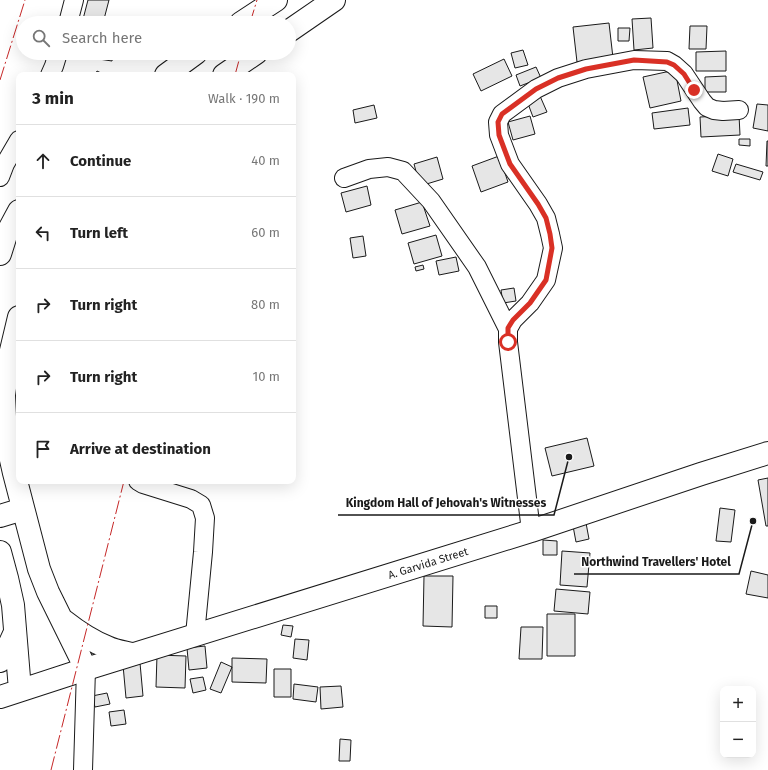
<!DOCTYPE html>
<meta charset="utf-8">
<style>
body{margin:0;font-family:"Fira Sans",sans-serif;background:#f6f6f6;color:#222}
.controls{position:absolute;right:12px;bottom:12px;display:grid;overflow:hidden;border-radius:8px;box-shadow:0 4px 16px #0002}
.controls button{width:36px;height:36px;display:grid;place-items:center;padding:0;border:0;border-bottom:1px solid #e0e0e0;background:#fff;color:#222;font:20px sans-serif}
.stop{position:absolute;width:12px;height:12px;margin:-9px;border:3px solid #d93025;border-radius:50%;background:#fff}
.stop.end{background:#d93025;border-color:#fff;box-shadow:0 1px 4px #0008}
.list{margin:0;padding:0;list-style:none}
h2{display:flex;justify-content:space-between;align-items:center;height:52px;margin:0;padding:0 16px;font-size:17px}
h2 small{font-size:13px;font-weight:400;color:#767676}
.list li{display:grid;grid-template-columns:26px 1fr auto;gap:12px;align-items:center;box-sizing:border-box;height:72px;padding:0 16px;border-top:1px solid #e0e0e0}
.list b{display:block;font-size:15px;white-space:nowrap}
.list em{font-size:13px;font-style:normal;color:#767676}
.icon{flex:none;width:22px;height:22px;fill:none;stroke:currentColor;stroke-width:2;stroke-linecap:round;stroke-linejoin:round}
.map{position:relative;flex:none;width:768px;height:770px;overflow:hidden}
.search{position:absolute;background:#fff;box-shadow:0 4px 16px #0002;left:16px;top:16px;width:280px;height:44px;display:flex;align-items:center;gap:10px;box-sizing:border-box;padding:0 14px;border-radius:22px;color:#767676;font-size:15px}
.panel{position:absolute;background:#fff;box-shadow:0 4px 16px #0002;left:16px;top:72px;width:280px;height:412px;border-radius:8px}
.map>svg:first-child{display:block}
.building{fill:#e6e6e6;stroke:#1a1a1a}
.lines{fill:none;stroke-linecap:round;stroke-linejoin:round}
.minor-casing{stroke:#1a1a1a;stroke-width:20}
.major-casing{stroke:#1a1a1a;stroke-width:24}
.highway-casing{stroke:#1a1a1a;stroke-width:24}
.minor{stroke:#fff;stroke-width:18}
.major{stroke:#fff;stroke-width:22}
.highway{stroke:#fff;stroke-width:22}
.power{stroke:#c62828;stroke-width:1;stroke-dasharray:14 3 2 3;stroke-linecap:butt}
.route{stroke:#d93025;stroke-width:5}
.labels{text-anchor:middle;dominant-baseline:central;stroke-width:3;stroke-linejoin:round;paint-order:stroke}
.street-label{font-size:11px;fill:#1a1a1a;stroke:#fff}
.leader{fill:none;stroke:#1a1a1a;stroke-width:1.5}
.callout-dot{fill:#1a1a1a;stroke:#fff;stroke-width:1.5}
.callout-label{font-size:12px;text-anchor:middle;font-weight:bold;fill:#1a1a1a;stroke:#fff;stroke-width:3;stroke-linejoin:round;paint-order:stroke}
</style>
<div class="map">
<svg width="768" height="770" viewBox="0 0 768 770">
<rect width="100%" height="100%" fill="#fff"/>
<path class="building" d="M88,0H109L103,23H82Z
M651,18L653,48L634,50L632,19Z
M609,23L613,58L577,62L573,27Z
M690,26H707L706,49H689Z
M618,28H630L629,41H618Z
M523,50L528,65L515,68L511,53Z
M726,51V71H696V52Z
M93,53H113L112,61L92,58Z
M504,59L512,76L481,91L473,74Z
M536,67L541,78L520,86L516,75Z
M675,70L681,101L650,108L643,77Z
M97,71L105,75H95Z
M726,76V92H705V77Z
M540,96L547,112L533,117L527,101Z
M757,104L768,105V131L753,128Z
M374,105L377,118L355,123L353,110Z
M688,108L690,125L654,129L652,113Z
M739,115L740,135L701,137L700,117Z
M530,116L535,134L513,140L508,122Z
M739,139H750V146L739,145Z
M767,141H768V166H766Z
M718,154L733,159L728,176L712,171Z
M499,156L508,182L481,192L472,166Z
M437,157L443,179L420,186L414,164Z
M736,164L763,172L760,180L733,172Z
M367,186L371,205L346,212L341,193Z
M422,202L430,226L402,234L395,210Z
M436,235L442,256L414,264L408,243Z
M363,236L366,256L353,258L350,238Z
M456,257L459,271L439,275L436,261Z
M423,265L424,269L416,271L415,267Z
M514,288L516,301L503,303L501,290Z
M587,438L594,466L552,476L545,448Z
M768,478V526H766L758,480Z
M720,508L735,510L731,542L716,541Z
M586,523L589,539L576,542L573,526Z
M543,540L557,541V555H543Z
M562,551L590,553L587,587L560,585Z
M751,571L768,575V598L746,594Z
M424,576H453L452,627L423,626Z
M556,589L590,592L588,614L554,611Z
M485,606H497V618H485Z
M547,614H575V656H547Z
M283,625L293,626L291,637L281,635Z
M521,627H543L542,659H519Z
M295,639L309,640L307,660L293,658Z
M205,646L207,668L189,670L187,648Z
M157,655L186,656L185,688L156,687Z
M232,658L267,659L266,683L232,682Z
M221,662L232,667L221,693L210,689Z
M140,663L143,696L126,698L123,665Z
M274,669H291V697H274Z
M203,677L206,690L193,693L190,679Z
M294,684L318,687L316,702L293,699Z
M341,686L343,707L321,709L320,687Z
M107,693L110,704L95,707L92,696Z
M124,710L126,724L111,726L109,712Z
M340,739L351,740L350,761H339Z"/>
<g class="lines">
<g class="minor-casing">
<path id="minor" d="M68,23L74,0
M50,75L54,66L58,53
M0,177L5,164L19,140
M344,178L369,169L388,167L403,171L431,201L477,267L508,329
M138,481L143,484L191,499L201,505L205,518L203,552L195,635
M531,531L508,342V329L513,320L530,303L546,280L553,248L550,234L546,218L538,204L510,164L499,135L498,122L502,114L536,89L558,78L586,69L634,60L667,61L674,65L684,74L702,101L707,107L714,110L723,111L739,110
M83,770L86,669"/>
</g>
<g class="major-casing">
<g id="major">
<path id="s1" d="M86,669L531,531L701,474L768,453"/>
</g>
</g>
<g class="highway-casing">
<path id="highway" d="M241,23L276,0
M289,31L334,0
M166,75L196,53
M224,75L256,53
M0,254L6,235L19,211
M0,516L23,509
M0,552L7,578L13,605L20,690
M64,621C78,632 91,641 107,647C115,651 124,652 132,654
M0,661L4,656L15,632
M0,697L86,669L48,592L39,569L14,473L6,438L4,395L9,359L19,317"/>
</g>
<use href="#minor" class="minor"/>
<use href="#major" class="major"/>
<use href="#highway" class="highway"/>
<path class="power" d="M250,23L257,0
M235,75L241,53
M0,80L25,0
M51,770L124,481"/>
</g>
<g class="lines">
<path class="route" d="M508,342V328L513,320L530,303L546,280L552,248L550,234L546,218L538,204L510,164L499,135L498,122L502,114L536,89L558,78L586,69L634,60L667,62L674,65L684,74L694,90"/>
</g>
<g class="labels">
<g class="street-label">
<text stroke="none"><textPath href="#s1" startOffset="358">A. Garvida Street</textPath></text>
</g>
</g>
<path class="leader" d="M569 457L554 515H338M753 521L739 574H574"/>
<g class="callout-dot">
<circle cx="569" cy="457" r="4"/>
<circle cx="753" cy="521" r="4"/>
</g>
<g class="callout-label">
<text x="446" y="507">Kingdom Hall of Jehovah's Witnesses</text>
<text x="656" y="566">Northwind Travellers' Hotel</text>
</g>
</svg>
<div class="controls">
<button>+</button>
<button>−</button>
</div>
<div class="stop" style="left:508px;top:342px"></div>
<div class="stop end" style="left:694px;top:90px"></div>
<div class="search"><svg class="icon" aria-label="search" viewBox="0 0 24 24"><circle cx="10" cy="10" r="6"/><path d="M15 15l6 6"/></svg>Search here</div>
<section class="panel">
<h2>3 min<small>Walk · 190 m</small></h2>
<ul class="list">
<li><svg class="icon" aria-label="ahead" viewBox="0 0 24 24"><path d="M12 20V5M6 11l6-6 6 6"/></svg><div><b>Continue</b></div><em>40 m</em></li>
<li><svg class="icon" aria-label="left" viewBox="0 0 24 24"><path d="M17 20v-9H6M10 6l-5 5 5 5"/></svg><div><b>Turn left</b></div><em>60 m</em></li>
<li><svg class="icon" aria-label="right" viewBox="0 0 24 24"><path d="M7 20v-9h11M14 6l5 5-5 5"/></svg><div><b>Turn right</b></div><em>80 m</em></li>
<li><svg class="icon" aria-label="right" viewBox="0 0 24 24"><path d="M7 20v-9h11M14 6l5 5-5 5"/></svg><div><b>Turn right</b></div><em>10 m</em></li>
<li><svg class="icon" aria-label="arrive" viewBox="0 0 24 24"><path d="M6 21V4h12l-3 4 3 4H6"/></svg><div><b>Arrive at destination</b></div></li>
</ul>
</section>
</div>
